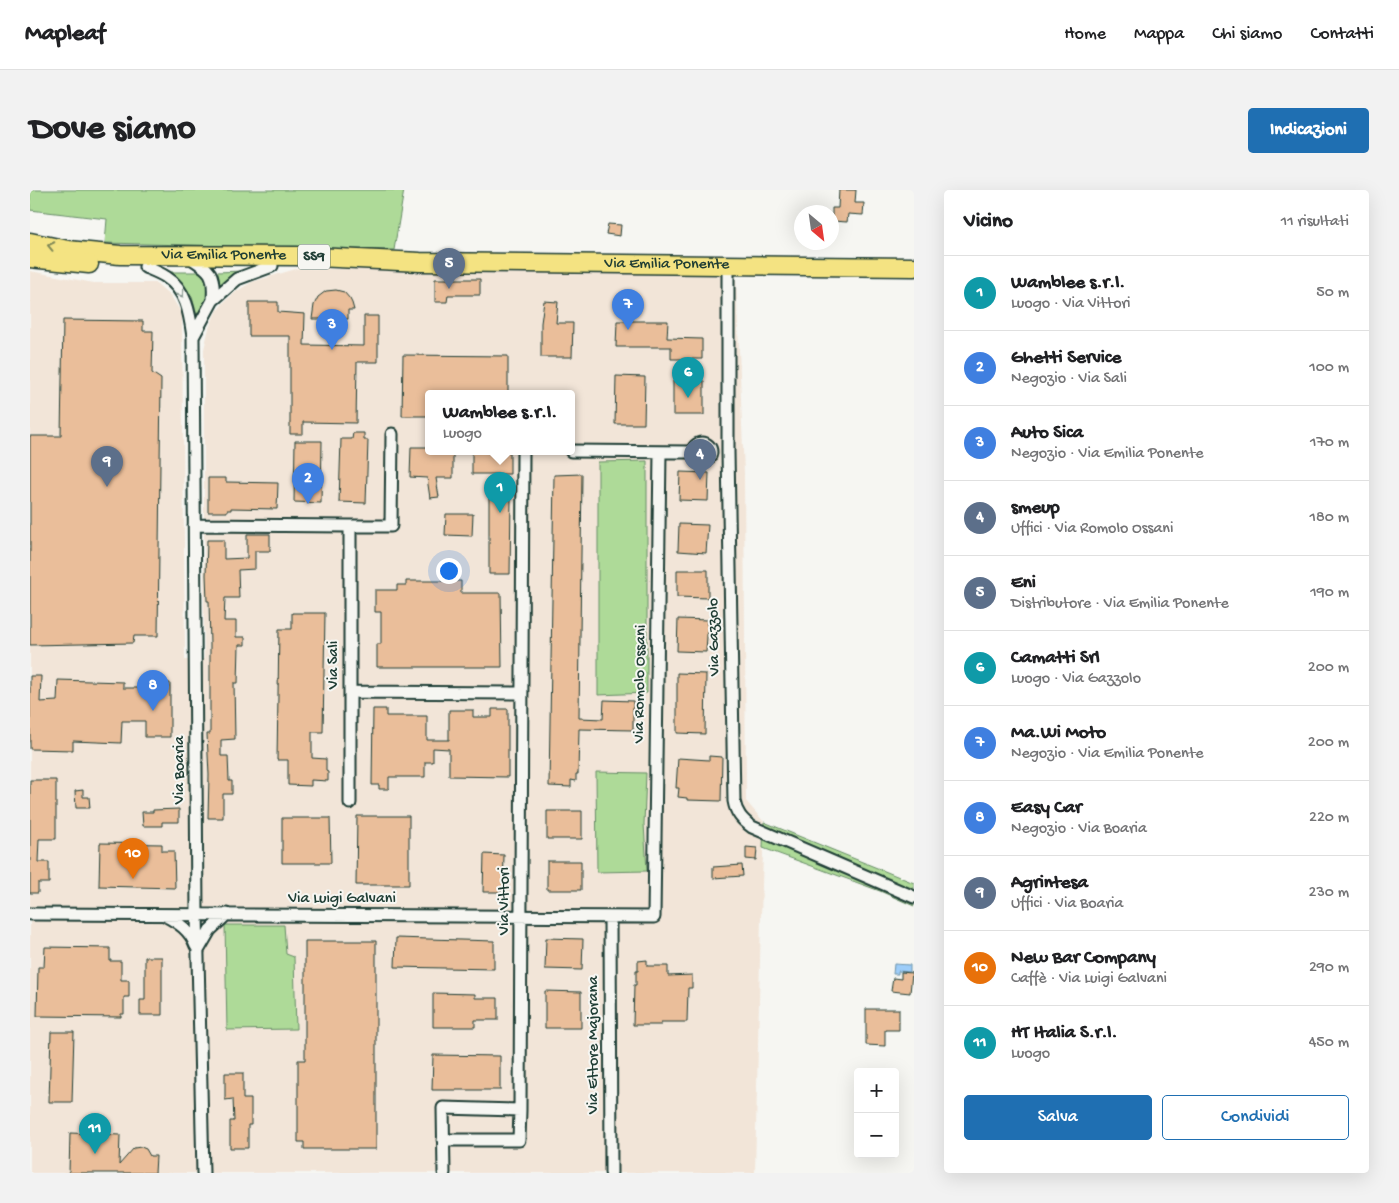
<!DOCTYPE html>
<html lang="it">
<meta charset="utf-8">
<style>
body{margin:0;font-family:"Gochi Hand",sans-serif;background:#f2f2f2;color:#202124}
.controls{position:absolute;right:15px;bottom:15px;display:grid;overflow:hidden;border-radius:5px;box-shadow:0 5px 20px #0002}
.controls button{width:45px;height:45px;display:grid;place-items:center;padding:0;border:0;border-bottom:1px solid #e0e0e0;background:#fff;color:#202124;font:25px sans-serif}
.compass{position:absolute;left:764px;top:15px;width:45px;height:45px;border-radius:50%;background:#fff;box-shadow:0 5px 20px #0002;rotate:151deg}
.you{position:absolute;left:418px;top:380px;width:18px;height:18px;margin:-12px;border:4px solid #fff;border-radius:50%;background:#1a73e8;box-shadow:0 0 0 8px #1a73e833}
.badge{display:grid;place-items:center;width:32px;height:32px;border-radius:50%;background:#1f6fb2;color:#fff;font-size:16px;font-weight:700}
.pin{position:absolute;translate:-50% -41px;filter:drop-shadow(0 1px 2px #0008)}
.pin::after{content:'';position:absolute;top:26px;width:18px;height:15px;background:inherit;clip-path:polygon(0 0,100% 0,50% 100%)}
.popup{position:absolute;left:395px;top:200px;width:150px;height:65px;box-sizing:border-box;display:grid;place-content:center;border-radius:5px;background:#fff;filter:drop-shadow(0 1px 4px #0005);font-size:16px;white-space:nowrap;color:#757577}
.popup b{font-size:19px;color:#202124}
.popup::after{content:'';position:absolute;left:50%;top:100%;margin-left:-10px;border:10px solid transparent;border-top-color:#fff}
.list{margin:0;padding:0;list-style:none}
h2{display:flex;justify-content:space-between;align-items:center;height:65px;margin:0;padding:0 20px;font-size:21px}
h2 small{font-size:16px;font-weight:400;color:#757577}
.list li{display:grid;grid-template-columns:32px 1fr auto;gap:15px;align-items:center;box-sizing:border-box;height:75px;padding:0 20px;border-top:1px solid #e0e0e0}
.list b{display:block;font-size:19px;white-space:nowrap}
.list p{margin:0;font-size:16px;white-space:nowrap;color:#757577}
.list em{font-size:16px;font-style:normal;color:#757577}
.actions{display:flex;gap:10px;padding:15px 20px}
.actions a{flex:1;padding:11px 0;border:1px solid #1f6fb2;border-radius:5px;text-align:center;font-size:18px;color:#1f6fb2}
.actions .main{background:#1f6fb2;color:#fff}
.map{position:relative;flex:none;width:884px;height:983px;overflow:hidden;border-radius:5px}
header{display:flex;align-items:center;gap:30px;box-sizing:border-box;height:70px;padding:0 25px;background:#fff;border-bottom:1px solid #e0e0e0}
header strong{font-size:24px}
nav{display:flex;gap:28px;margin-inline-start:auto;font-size:18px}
.intro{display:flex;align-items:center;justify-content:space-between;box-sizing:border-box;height:120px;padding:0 30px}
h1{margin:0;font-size:35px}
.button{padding:12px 22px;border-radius:5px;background:#1f6fb2;color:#fff;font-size:18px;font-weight:700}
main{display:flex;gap:30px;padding:0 30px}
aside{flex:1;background:#fff;border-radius:5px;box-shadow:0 5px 20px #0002}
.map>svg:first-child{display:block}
.built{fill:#f2e5d8;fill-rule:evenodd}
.green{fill:#aeda98;stroke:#668c66}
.water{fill:#9dcdf9;stroke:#6b93aa}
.building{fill:#eabe9a;stroke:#1f3d34}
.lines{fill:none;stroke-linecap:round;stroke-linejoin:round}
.minor-casing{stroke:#1f3d34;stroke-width:15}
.primary-casing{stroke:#1f3d34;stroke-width:21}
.minor{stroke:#f6f6f2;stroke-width:11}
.primary{stroke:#f4e382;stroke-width:18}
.oneway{stroke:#7f8857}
.oneway2{stroke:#8a9a93}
.labels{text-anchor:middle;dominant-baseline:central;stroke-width:4;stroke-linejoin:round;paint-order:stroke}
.shield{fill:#f6f6f2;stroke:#60746d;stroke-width:1}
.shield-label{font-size:15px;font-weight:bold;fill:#1f3d34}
.street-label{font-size:16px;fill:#1f3d34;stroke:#f6f6f2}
</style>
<header>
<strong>Mapleaf</strong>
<nav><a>Home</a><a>Mappa</a><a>Chi siamo</a><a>Contatti</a></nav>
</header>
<div class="intro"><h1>Dove siamo</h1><a class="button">Indicazioni</a></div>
<main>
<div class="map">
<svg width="884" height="983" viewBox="0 0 884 983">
<rect width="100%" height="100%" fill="#f6f6f2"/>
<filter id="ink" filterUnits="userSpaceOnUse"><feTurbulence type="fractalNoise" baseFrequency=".02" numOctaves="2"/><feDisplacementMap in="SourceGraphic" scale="10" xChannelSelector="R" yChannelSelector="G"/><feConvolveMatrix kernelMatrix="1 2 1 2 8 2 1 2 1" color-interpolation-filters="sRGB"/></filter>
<g filter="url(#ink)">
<path class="built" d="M269,78L706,85L714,284L716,611L734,632L731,727L725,983H0V81L64,93H126L141,106L152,124L155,470L174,469V159L179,138L185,124L194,112L207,101L222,92ZM399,204H541V262H399Z"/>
<path class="green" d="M0,0H374L364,60L75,53L77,29L0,20Z
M212,81L190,99L187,82Z
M139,82H173L181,92L180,100L168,129L162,107Z
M617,271V503L568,505V272Z
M566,582L616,583L614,634L617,681L567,682Z
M734,632L884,693V716L850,701L733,658Z
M195,735H254L256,764L264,767L266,839L197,840Z"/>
<path class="water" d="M864,774L880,775V782L868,781V784H863Z"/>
<path class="building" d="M809,0H826L825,13H834L833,25L818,24L817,32L802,31V18H808Z
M578,34L591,35L590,46L576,44Z
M405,89H450V105H418L417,112H405Z
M306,100L314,102L320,109L322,113L324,120H318V129H282L284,115L288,107L296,101Z
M514,111L528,112L526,133H543L542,167H511V133Z
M219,112H248V122L275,124L274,155L334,156V126H348V172H327L326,233L273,232V244H260V146H219Z
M33,130L113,131V141H123L122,183L131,189L128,446H104L103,453L0,455V246H31Z
M587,131H638L637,148L672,149V169H641V157H586Z
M373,165L478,166V204H399V226H372Z
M586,186L615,187L614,234H585Z
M643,191H674V225H643Z
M323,243H334V250H338L336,313L309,312L311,249H322Z
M265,251H292L291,313L264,312Z
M381,257H399V262H423V288H406L409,307L400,308L397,288L380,287Z
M442,262H480V284H442Z
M650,282L679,283L678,311L649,310Z
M552,284L549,528L573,529L574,510L603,511V540L549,539L548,584H546V591L541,590V597L519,596L524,285Z
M178,288H196V292L248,293L247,319L201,318V320H197V322H178Z
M481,307L480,384H459V308Z
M416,324H443L442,346L415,345Z
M649,334L678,335L676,363L648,361Z
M217,344H240V361H225V379L208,380L209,408H195L194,431H206V447H215V455H209L208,493H204L205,549L191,550V566H198L199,591H202V604H193V628H178L179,585L177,544H180V455L179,411H177L176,385L177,350H194V369L217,368Z
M647,380H678V408L647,407Z
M376,391H431V403H471L472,477H347V454H351V422H345V400H367V395H376Z
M262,423H295L293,542H282V568L296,569V581L298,582V591L281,590V596L258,595V570H247L249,439H262Z
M648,429L678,430L676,462L647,461Z
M647,483L676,484L675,544L647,543Z
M0,486H11L10,512L27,511L28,490L93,492V498H115V492L140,493V547H115V531H92L91,553L43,551V560L0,559Z
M343,519H356V526H397V550H419V520H443V527H462V519H478V587L419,586V559L403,558V572H395V587H359V599H349V595H342Z
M679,566L692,567L691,611L657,610V608L648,607L649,598H646L648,568L679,570Z
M0,590H26V649H9L8,672H19V693H8V703H0Z
M53,600V607H59L60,618H46L45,601Z
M149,619V632H132V636H113L112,622H123V620Z
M517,621H552V649H517Z
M327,626H379V695H326Z
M252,628H300L301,673H252Z
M70,653L132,654V661H144L145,698L69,696Z
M716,657L727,658L726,670L716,669Z
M454,664L474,665L473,702H453Z
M517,671H551V700H517Z
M712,675L713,686L683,688V677Z
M366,748L464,751V779L365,777Z
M516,748L553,749L552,780L515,779Z
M275,751H346V959H274V952H268V870H275Z
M15,757L80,758V771H91V790H99V807H94V824H91V827L7,826L8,777H14Z
M115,767H132V825H110V810H115Z
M617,770V776H638V786L662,785V798H658L657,832H631V835H603L604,795H606V781H608V771Z
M871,782L882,783L880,803L861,801L863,788L871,789Z
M515,801L551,802V838H515Z
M403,803L445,804V808H468V830H445V837H403Z
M836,819H869V840H855V856L836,855Z
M21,842H44L42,912H19Z
M403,865L470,866V900H402Z
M195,883H213V909H221V935H218V958H200V931H204L203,909L195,910Z
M40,943L90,945L89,975L104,958L111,957L116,959L120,966H126L125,983H39Z"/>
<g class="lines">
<g class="minor-casing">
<path id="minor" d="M158,66C180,80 185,82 183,110
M698,74V262L704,611C706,623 712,630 722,637L884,707
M115,77C122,80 130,83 136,87C157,100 160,126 163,147L167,724L173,983
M163,147L183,110L207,89L242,76
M663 262a9 9 0 1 1 18 0a9 9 0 1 1-18 0Z
M541,261L662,262
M164,335L320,336V613
M320,336H361L362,244
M320,502L492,503
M0,724L624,727L630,262
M134,725C149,733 160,740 166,756
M580,727L581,983
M169,759L180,740L197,724
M413,950H489L490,920
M414,983L413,918L490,920L493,262"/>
</g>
<g class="primary-casing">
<g id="primary">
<path id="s1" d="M0,52L38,60L90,65L266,66L390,72L884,77"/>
<path d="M0,68L59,74"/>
</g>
</g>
<use href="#minor" class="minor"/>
<use href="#primary" class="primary"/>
</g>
<defs><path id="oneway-chevron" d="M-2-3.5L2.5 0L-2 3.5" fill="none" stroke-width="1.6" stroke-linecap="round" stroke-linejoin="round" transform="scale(1.25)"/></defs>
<use class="oneway" href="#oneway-chevron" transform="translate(21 56) rotate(-168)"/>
<use class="oneway2" href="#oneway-chevron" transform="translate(151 104) rotate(57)"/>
</g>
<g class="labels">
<rect class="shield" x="268" y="54.5" width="32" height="25" rx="4"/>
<g class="shield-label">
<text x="284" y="67">SS9</text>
</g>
<g class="street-label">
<text stroke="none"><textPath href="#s1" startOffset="195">Via Emilia Ponente</textPath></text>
<text stroke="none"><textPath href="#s1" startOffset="638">Via Emilia Ponente</textPath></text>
<text transform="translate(685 447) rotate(-91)">Via Gazzolo</text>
<text transform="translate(304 475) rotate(-90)">Via Sali</text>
<text transform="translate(611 494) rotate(-89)">Via Romolo Ossani</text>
<text transform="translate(150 580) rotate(-90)">Via Boaria</text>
<text x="312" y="709">Via Luigi Galvani</text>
<text transform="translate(475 711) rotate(-90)">Via Vittori</text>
<text transform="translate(564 855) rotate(-90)">Via Ettore Majorana</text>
</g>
</g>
</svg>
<div class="controls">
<button>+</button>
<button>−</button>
</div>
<svg class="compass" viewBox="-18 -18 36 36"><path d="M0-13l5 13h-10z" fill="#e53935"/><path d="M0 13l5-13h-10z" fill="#757577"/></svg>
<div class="you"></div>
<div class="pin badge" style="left:470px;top:323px;background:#0f9aa8">1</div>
<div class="popup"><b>Wamblee s.r.l.</b>Luogo</div>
<div class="pin badge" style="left:278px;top:314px;background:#3f7fe0">2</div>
<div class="pin badge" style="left:302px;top:160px;background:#3f7fe0">3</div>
<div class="pin badge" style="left:670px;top:290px;background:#5c6f8a">4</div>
<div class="pin badge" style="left:419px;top:99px;background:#5c6f8a">5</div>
<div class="pin badge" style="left:658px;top:208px;background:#0f9aa8">6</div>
<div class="pin badge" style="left:598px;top:140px;background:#3f7fe0">7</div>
<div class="pin badge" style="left:123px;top:521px;background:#3f7fe0">8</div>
<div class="pin badge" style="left:77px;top:297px;background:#5c6f8a">9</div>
<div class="pin badge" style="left:103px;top:689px;background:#e8710a">10</div>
<div class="pin badge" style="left:65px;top:964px;background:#0f9aa8">11</div>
</div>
<aside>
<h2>Vicino<small>11 risultati</small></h2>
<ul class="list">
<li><span class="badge" style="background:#0f9aa8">1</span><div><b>Wamblee s.r.l.</b><p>Luogo · Via Vittori</p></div><em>50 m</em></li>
<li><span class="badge" style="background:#3f7fe0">2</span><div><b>Ghetti Service</b><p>Negozio · Via Sali</p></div><em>100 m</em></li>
<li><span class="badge" style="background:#3f7fe0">3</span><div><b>Auto Sica</b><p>Negozio · Via Emilia Ponente</p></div><em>170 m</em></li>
<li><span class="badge" style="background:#5c6f8a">4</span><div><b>smeup</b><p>Uffici · Via Romolo Ossani</p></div><em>180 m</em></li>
<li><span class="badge" style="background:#5c6f8a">5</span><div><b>Eni</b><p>Distributore · Via Emilia Ponente</p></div><em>190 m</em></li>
<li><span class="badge" style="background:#0f9aa8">6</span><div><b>Camatti Srl</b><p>Luogo · Via Gazzolo</p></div><em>200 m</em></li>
<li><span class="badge" style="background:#3f7fe0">7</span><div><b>Ma.Wi Moto</b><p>Negozio · Via Emilia Ponente</p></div><em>200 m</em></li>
<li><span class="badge" style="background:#3f7fe0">8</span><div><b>Easy Car</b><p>Negozio · Via Boaria</p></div><em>220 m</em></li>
<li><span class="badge" style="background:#5c6f8a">9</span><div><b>Agrintesa</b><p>Uffici · Via Boaria</p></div><em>230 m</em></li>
<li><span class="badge" style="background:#e8710a">10</span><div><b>New Bar Company</b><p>Caffè · Via Luigi Galvani</p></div><em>290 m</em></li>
<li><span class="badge" style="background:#0f9aa8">11</span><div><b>HT Italia S.r.l.</b><p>Luogo</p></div><em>450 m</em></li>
</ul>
<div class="actions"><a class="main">Salva</a><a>Condividi</a></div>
</aside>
</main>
